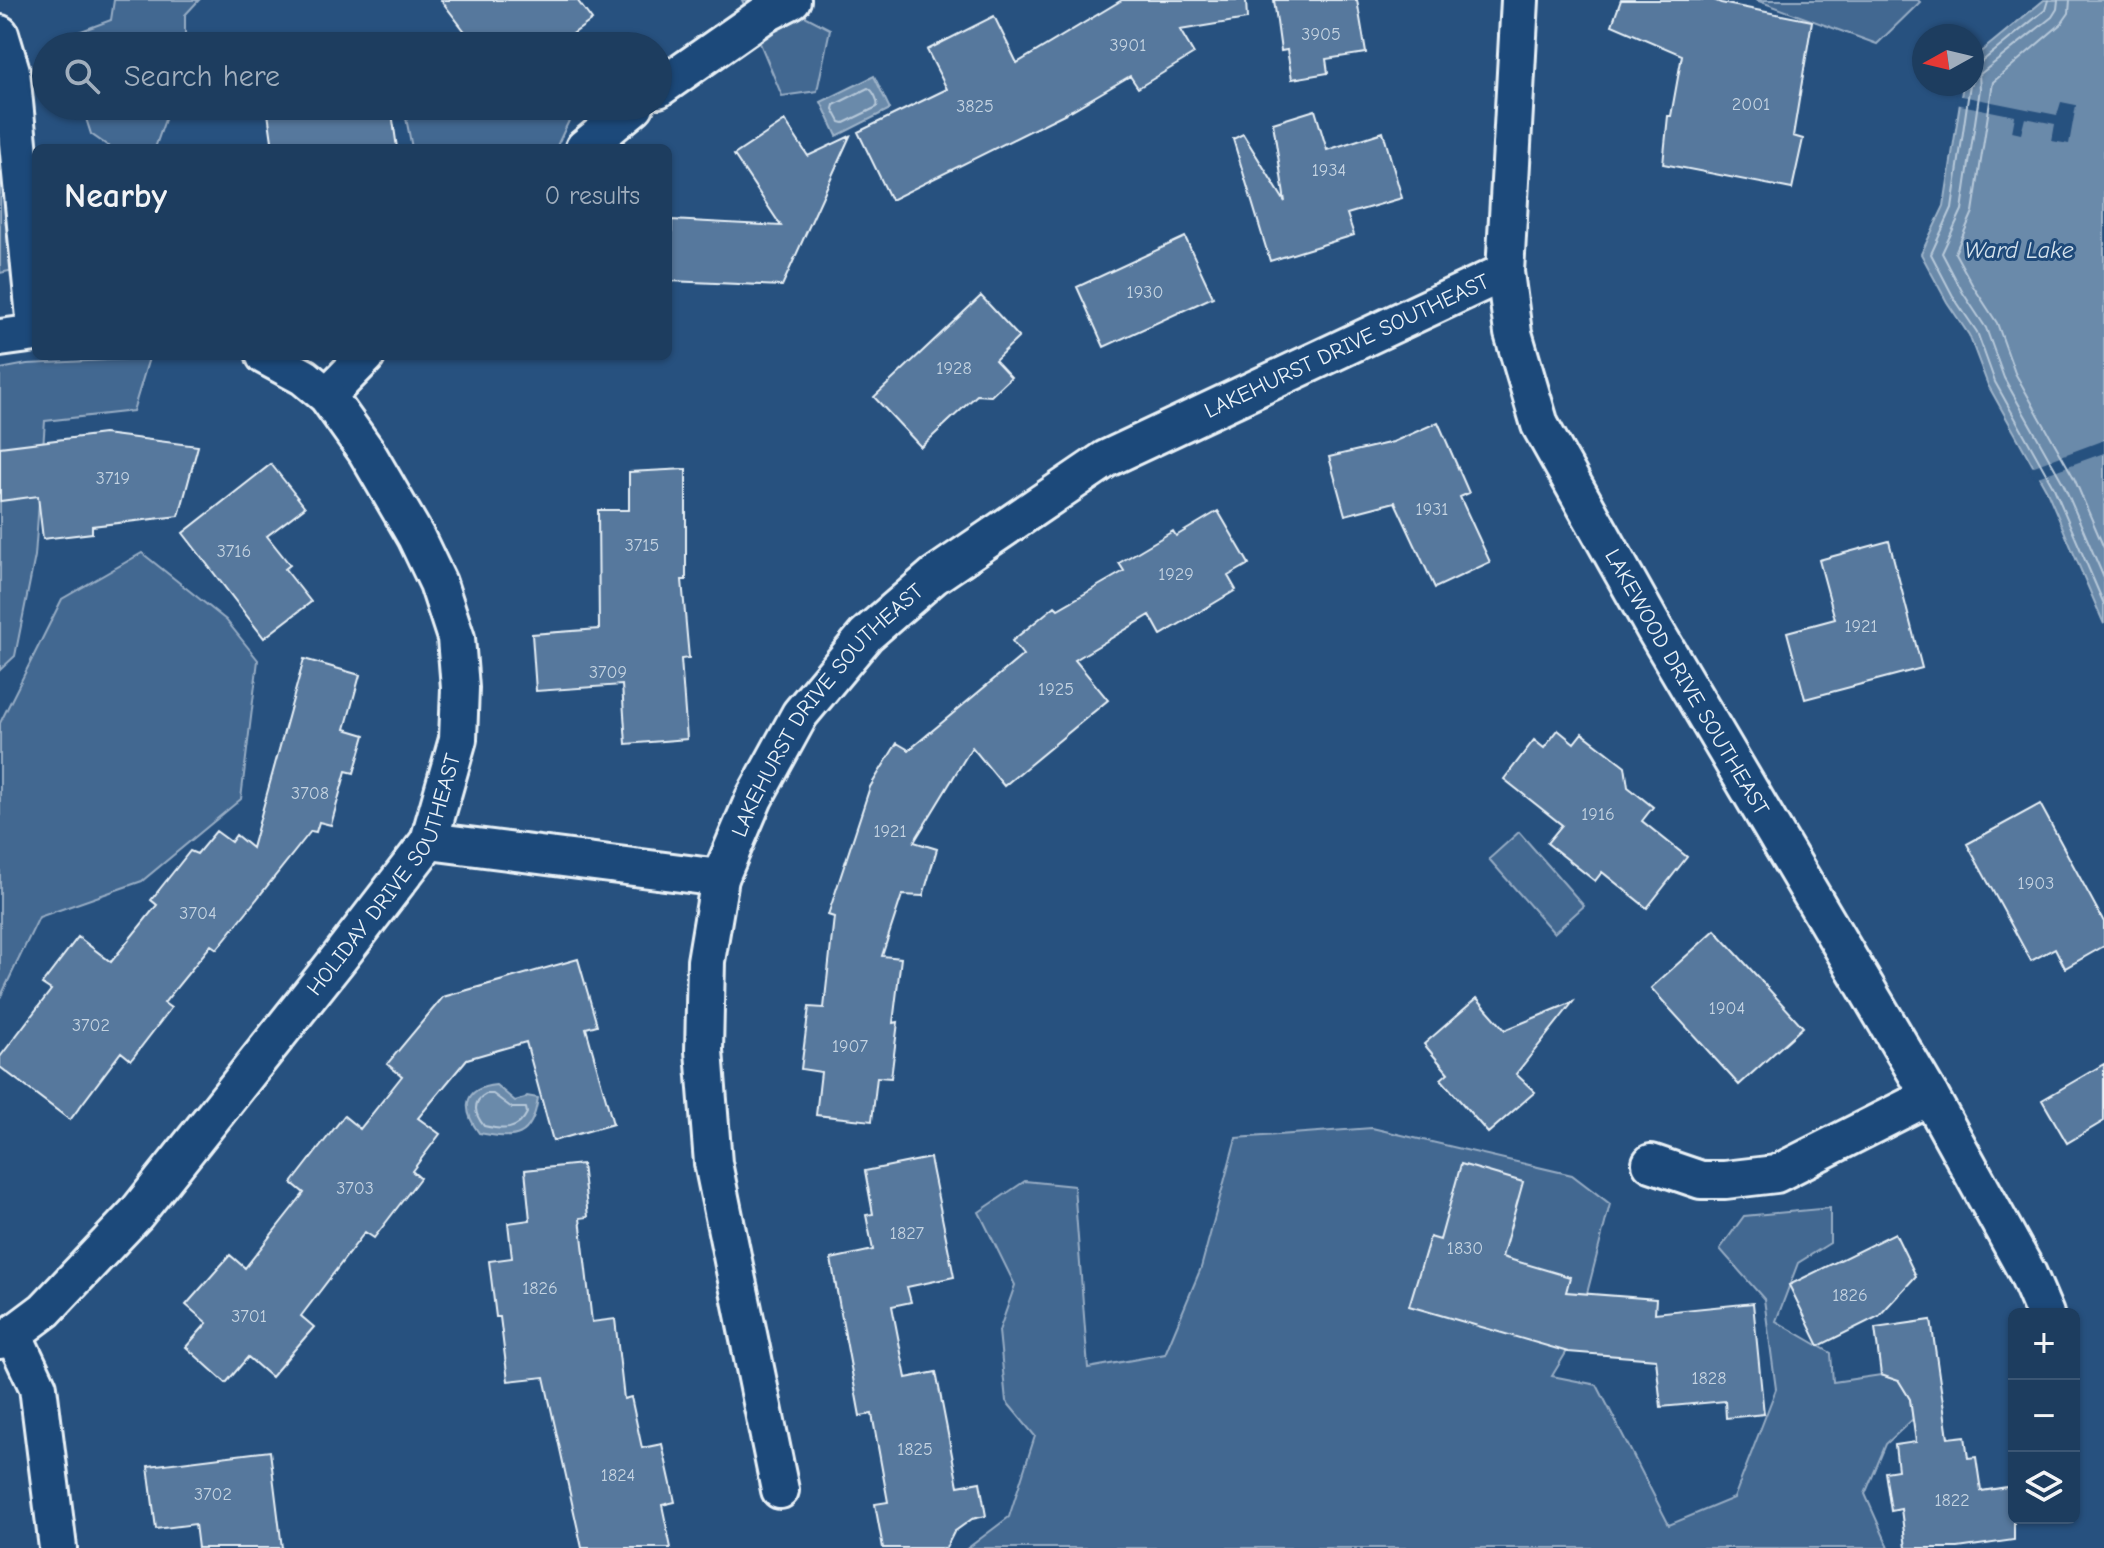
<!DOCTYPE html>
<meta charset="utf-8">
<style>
body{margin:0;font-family:"Comic Neue",sans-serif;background:#254465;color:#f1f3f6}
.controls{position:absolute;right:24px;bottom:24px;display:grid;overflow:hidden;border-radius:12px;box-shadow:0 2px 6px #0004}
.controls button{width:72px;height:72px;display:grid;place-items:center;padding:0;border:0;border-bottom:2px solid #3b5674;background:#1d3d5f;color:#f1f3f6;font:40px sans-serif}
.compass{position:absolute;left:1912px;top:24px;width:72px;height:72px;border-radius:50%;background:#1d3d5f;box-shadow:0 2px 6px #0004;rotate:262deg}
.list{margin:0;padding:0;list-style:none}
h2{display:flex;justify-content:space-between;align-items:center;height:104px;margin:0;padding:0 32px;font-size:34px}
h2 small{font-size:26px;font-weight:400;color:#a0aebd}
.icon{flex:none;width:44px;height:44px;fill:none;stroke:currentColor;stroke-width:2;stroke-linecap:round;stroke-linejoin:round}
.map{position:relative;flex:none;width:2104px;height:1548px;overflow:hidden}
.search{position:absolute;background:#1d3d5f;box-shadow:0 2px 6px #0004;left:32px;top:32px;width:640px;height:88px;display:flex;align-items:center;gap:20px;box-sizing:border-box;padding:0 28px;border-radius:44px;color:#a0aebd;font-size:30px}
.panel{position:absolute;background:#1d3d5f;box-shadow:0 2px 6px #0004;left:32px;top:144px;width:640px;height:216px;border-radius:12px}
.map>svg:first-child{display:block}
.green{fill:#436891;stroke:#96acc4;stroke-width:2}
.water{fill:#6b8aaa;stroke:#9db3c9;stroke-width:2}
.pier{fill:#27517f}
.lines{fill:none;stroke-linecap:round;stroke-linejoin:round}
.shore{stroke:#b6c8d9;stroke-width:2}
.building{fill:#57789d;stroke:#e8f1f8;stroke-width:2}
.street-casing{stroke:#e8f1f8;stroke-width:42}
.street{stroke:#1f4a7a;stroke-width:36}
.labels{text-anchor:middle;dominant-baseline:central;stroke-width:6;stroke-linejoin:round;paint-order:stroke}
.number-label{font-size:18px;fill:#c4d3e1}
.street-label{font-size:22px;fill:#e8f1f8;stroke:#1f4a7a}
.water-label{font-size:24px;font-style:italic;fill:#d5e2ec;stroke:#1f4a7a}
</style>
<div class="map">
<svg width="2104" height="1548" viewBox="0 0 2104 1548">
<rect width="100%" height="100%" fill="#27517f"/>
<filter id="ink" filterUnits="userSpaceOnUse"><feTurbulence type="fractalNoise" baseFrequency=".0125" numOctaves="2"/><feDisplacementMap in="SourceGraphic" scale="16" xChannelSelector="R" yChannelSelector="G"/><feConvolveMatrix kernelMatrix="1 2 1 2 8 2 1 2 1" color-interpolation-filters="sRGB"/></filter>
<g filter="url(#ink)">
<path class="green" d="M114,0H199L185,15V46H57V40L111,20Z
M742,0H800L797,12L830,29L817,91L782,96Z
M1756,0H1918L1920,2L1877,44Z
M432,32L509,33L529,46H428Z
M82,106H176L168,111L155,148H111L91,134Z
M409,106H576L556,148H412L406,118Z
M36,166V265L0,273V173Z
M149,358L133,411L45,421L35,556L15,656L0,670V369L27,364Z
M142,553L226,620L258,660L241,799L142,881L39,917L0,998V723L62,599Z
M1519,832L1584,906L1554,933L1489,859Z
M1372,1128L1572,1175L1610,1204L1576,1336L1552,1376L1597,1385L1669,1525L1734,1498L1776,1389L1764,1299L1720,1249L1744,1216L1830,1208V1243L1798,1263L1776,1321L1831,1353L1833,1382L1881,1375L1899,1381L1910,1399L1913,1419L1886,1444L1865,1494L1889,1548H968L1009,1517L1035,1436L1006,1401L999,1331L1015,1285L979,1212L1025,1181L1074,1186L1088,1368L1165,1354L1201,1268L1236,1138Z"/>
<path class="water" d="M2044,0H2104V624L2047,491L1988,385L1969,335L1947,302L1921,254L1944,206L1963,84H1972V59Z
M874,76L890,109L837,136L821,102Z
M496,1085L515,1101L525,1098L527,1096L538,1098C532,1139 516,1140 479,1133C462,1110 462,1088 496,1085Z"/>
<path class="pier" d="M1957,95L2057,115L2061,102L2076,105L2069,144L2052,141L2055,124L2025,118L2021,134L2012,132L2015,116L1956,104Z
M2104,440V453L2035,478L2029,468Z"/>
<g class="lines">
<path class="shore" d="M2058,0L2057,9L2052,17L1979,75L1980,89L1962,210L1942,253L1963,293L1986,328L2004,378L2063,483L2104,578
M2070,0L2069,13L2062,23L1993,82L1973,212L1955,253L1973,286L1997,323L2015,373L2074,478L2104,548
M1972,65L1980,63L2045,10L2048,0
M1970,84L1952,208L1931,254L1954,298L1977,332L1995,382L2054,488L2104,604
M868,88C873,90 879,101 877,107L844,123L840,122L833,109L834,105Z
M486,1094H493L512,1108H526L527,1113C518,1132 502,1130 484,1126C475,1115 471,1102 486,1094Z"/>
</g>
<path class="building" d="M441,0H577L592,20L556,46H476Z
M1122,0H1246L1247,19L1180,30L1194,54L1138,88L1130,76L1072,110L891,200L858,132L947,89L927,50L994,16L1017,63Z
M1274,0H1357L1366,53L1326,59L1328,73L1292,79L1287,50L1281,51Z
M1621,0H1714L1721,3L1812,21L1793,136L1803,139L1792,189L1663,164L1668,116H1671L1682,55L1612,25Z
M267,106H391L397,148H273Z
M1315,110L1327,150L1383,132L1402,198L1347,214L1354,235L1270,261L1233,139L1243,134L1285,202L1273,123Z
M785,121L808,156L850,136L782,286L670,281L672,220L781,226L734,155Z
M1185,237L1213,297L1104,347L1077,287Z
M981,296L1019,337L995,360L1011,377L991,396L977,395L921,447L874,397Z
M1438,422L1469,493L1460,497L1490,562L1435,588L1395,502L1345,515L1329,457L1393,442Z
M104,434L198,446L179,516L92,526V533L43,539L38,496L0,501V447Z
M271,464L305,507L267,536L290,565L285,569L311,602L264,638L183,533Z
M686,469V580H682L689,658L681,659L687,739L626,744L622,685L536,691L532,634L599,629L598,510H629V472Z
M1218,511L1249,564L1228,576L1236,590L1161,635L1150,615L1075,660L1108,700L1004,786L972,747L914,842L937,849L923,896L902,895L882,956L901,958L893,1023L898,1022L891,1078L877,1077L872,1121L816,1115L821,1072L801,1069L809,1007L824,1008L834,917L828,915L870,787L897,743L909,750L1023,655L1012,641L1055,606L1058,609L1124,571L1119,563L1173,531L1176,536Z
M1889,541L1922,668L1805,699L1787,632L1835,619L1819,560Z
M304,659L360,675L345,729L365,735L354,773L346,771L331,825L319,822L316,832L311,831L217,949L211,945L164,1003L171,1008L131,1060L121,1052L70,1120L0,1067V1057L51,990L42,984L78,937L111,962L157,905L151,900L190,851L197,854L216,831L231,842L236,835L252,848Z
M1558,730L1574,743L1582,733L1625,766L1628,787L1653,807L1642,821L1687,857L1647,908L1602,872L1595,881L1547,843L1562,825L1504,779L1534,740L1544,748Z
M2040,804L2104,922V946L2065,968L2055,948L2031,961L1967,844Z
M1715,930L1803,1027L1739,1085L1651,988Z
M578,959L597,1025L586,1028L613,1124L553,1141L526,1042L467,1059L418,1118L440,1134L412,1171L420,1178L374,1238L365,1232L301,1316L314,1327L271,1377L248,1357L226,1383L186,1347L207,1323L186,1305L230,1255L245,1268L304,1193L292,1183L344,1116L360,1129L402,1076L387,1064L443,997Z
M1477,998L1505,1030L1573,1002L1516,1074L1535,1092L1488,1133L1441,1079L1448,1073L1424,1044Z
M2104,1064V1121L2067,1143L2042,1100Z
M930,1158L954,1277L907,1287L911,1302L892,1306L906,1378L936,1372L958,1486L980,1482L986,1516L972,1519L954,1532L946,1548H883L875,1504L888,1502L872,1414L860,1416L831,1259L873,1250L866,1215L873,1214L865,1171Z
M582,1164L588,1217L580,1218L592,1322L615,1319L624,1399L631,1397L642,1448L662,1444L675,1502L662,1505L671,1548H582L544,1377L508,1381L500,1317H496L489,1261L512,1258L508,1223L530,1220L525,1170Z
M1461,1164L1523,1182L1502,1257L1570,1277L1566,1292L1656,1299L1655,1313L1753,1303L1764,1414L1726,1418L1725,1401L1661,1407L1656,1359L1568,1352L1409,1306L1430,1237L1440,1240Z
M1895,1233L1916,1276L1879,1316L1819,1346L1789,1285Z
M1931,1320L1948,1438L1965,1436L1968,1458L1976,1457L1981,1491L2014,1486V1540L1958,1548H1906L1901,1509L1891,1511L1885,1472L1898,1470L1895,1445L1916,1442L1910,1399L1899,1381L1881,1375L1875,1328Z
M270,1451L282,1548H198L195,1524L156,1529L148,1466Z"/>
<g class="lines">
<g class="street-casing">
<g id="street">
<path id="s1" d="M1520,0L1505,272L1513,333L1540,425L1655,630L1930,1096L2028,1274L2045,1314"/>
<path d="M0,34L11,71L36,328"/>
<path d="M658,89L765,14L792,0"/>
<path d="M584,148L635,106"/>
<path d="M0,338L36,333"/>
<path d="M327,396L366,356"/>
<path d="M429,841L720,878"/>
<path d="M1651,1163L1701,1180H1725L1776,1174L1930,1096"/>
<path d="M13,1334L38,1387L58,1548"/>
<path id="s2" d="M0,1340L13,1334L45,1310L136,1214L339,958L429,841L458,739L460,688L456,638L438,583L416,537L366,451L327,396L304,377L265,356"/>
<path id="s3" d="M780,1490L713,1163L704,1051L706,961L720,878L754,798L800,714L866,635L934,576L1106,459L1505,272"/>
</g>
</g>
<use href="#street" class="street"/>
</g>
</g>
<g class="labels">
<g class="number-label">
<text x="1321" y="34">3905</text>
<text x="1128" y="45">3901</text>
<text x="1751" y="104">2001</text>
<text x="975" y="106">3825</text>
<text x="1329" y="170">1934</text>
<text x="1145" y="292">1930</text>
<text x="954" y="368">1928</text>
<text x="113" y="478">3719</text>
<text x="1432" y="509">1931</text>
<text x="642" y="545">3715</text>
<text x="234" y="551">3716</text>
<text x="1176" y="574">1929</text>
<text x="1861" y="626">1921</text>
<text x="608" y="672">3709</text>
<text x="1056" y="689">1925</text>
<text x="310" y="793">3708</text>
<text x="1598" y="814">1916</text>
<text x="890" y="831">1921</text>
<text x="2036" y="883">1903</text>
<text x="198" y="913">3704</text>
<text x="1727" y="1008">1904</text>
<text x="91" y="1025">3702</text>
<text x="850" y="1046">1907</text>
<text x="355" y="1188">3703</text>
<text x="907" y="1233">1827</text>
<text x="1465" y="1248">1830</text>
<text x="540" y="1288">1826</text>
<text x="1850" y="1295">1826</text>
<text x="249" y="1316">3701</text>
<text x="1709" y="1378">1828</text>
<text x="915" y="1449">1825</text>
<text x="618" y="1475">1824</text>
<text x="213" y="1494">3702</text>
<text x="1952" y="1500">1822</text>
</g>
<g class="street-label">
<text stroke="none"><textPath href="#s3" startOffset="1470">LAKEHURST DRIVE SOUTHEAST</textPath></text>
<text stroke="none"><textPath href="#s1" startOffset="726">LAKEWOOD DRIVE SOUTHEAST</textPath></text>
<text stroke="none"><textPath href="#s3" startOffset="822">LAKEHURST DRIVE SOUTHEAST</textPath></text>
<text stroke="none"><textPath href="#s2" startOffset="610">HOLIDAY DRIVE SOUTHEAST</textPath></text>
</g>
<g class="water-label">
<text x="2019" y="250">Ward Lake</text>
</g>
</g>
</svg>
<div class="controls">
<button>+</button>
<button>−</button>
<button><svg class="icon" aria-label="layers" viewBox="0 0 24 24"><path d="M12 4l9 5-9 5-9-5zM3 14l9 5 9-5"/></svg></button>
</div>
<svg class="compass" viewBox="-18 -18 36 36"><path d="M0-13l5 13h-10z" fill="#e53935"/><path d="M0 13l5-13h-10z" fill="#a0aebd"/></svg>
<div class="search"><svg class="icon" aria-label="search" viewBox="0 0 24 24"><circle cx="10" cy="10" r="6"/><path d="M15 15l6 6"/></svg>Search here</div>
<section class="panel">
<h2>Nearby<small>0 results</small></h2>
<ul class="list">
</ul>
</section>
</div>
